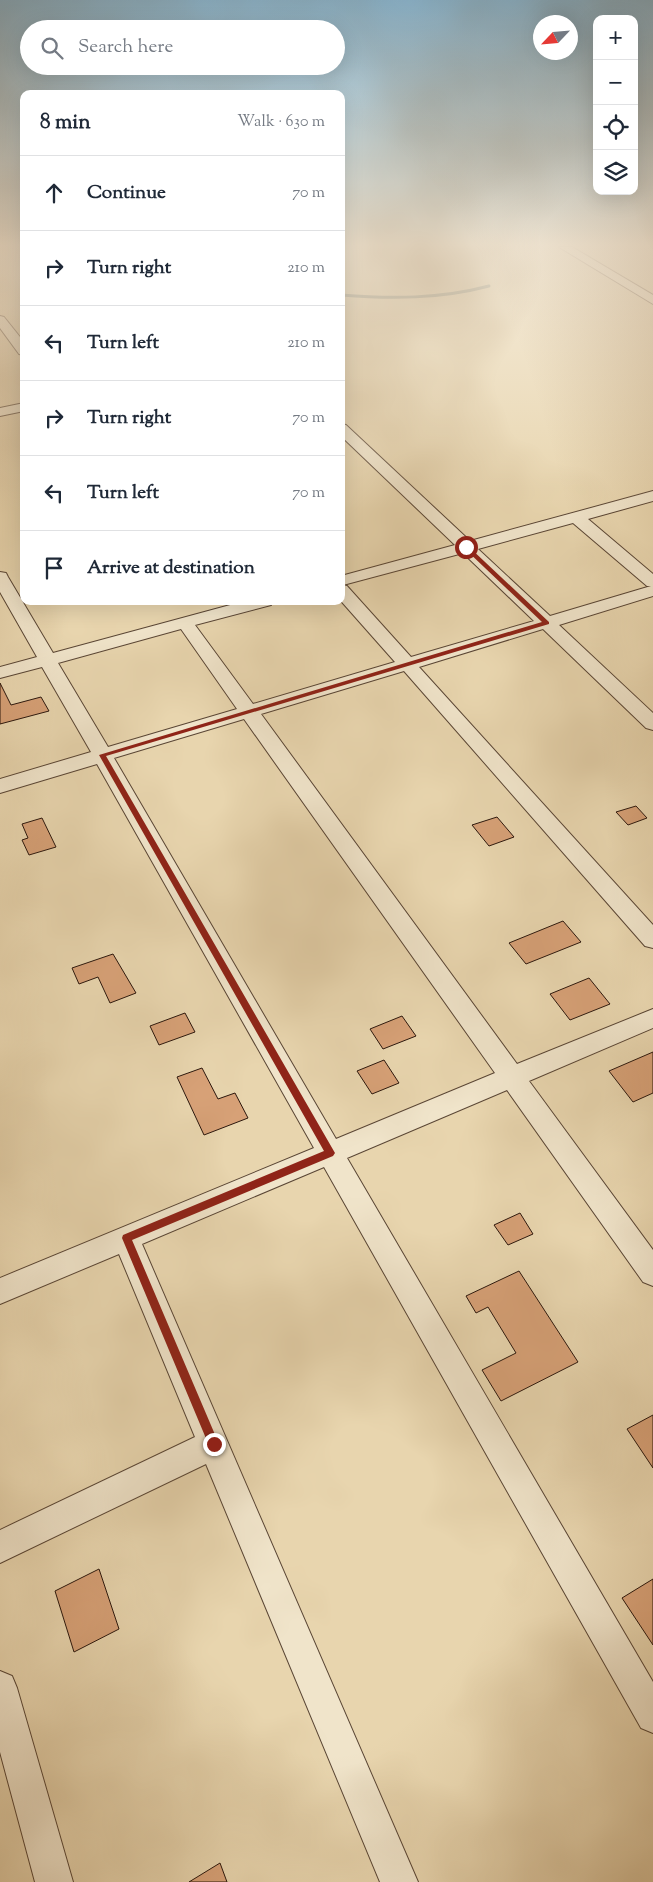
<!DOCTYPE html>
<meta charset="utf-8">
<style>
body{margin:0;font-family:"Sorts Mill Goudy",serif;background:#f6f6f7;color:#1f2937}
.controls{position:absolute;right:15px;top:15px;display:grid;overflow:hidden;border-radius:10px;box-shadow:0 5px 20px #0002}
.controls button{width:45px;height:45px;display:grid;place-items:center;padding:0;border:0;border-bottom:1px solid #e0e1e3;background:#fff;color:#1f2937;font:25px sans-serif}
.compass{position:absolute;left:533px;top:15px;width:45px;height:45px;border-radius:50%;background:#fff;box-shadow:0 5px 20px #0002;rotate:244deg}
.stop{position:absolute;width:15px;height:15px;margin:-11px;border:4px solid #8f2418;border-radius:50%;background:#fff}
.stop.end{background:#8f2418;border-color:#fff;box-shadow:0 1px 5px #0008}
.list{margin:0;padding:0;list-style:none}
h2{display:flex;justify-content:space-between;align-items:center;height:65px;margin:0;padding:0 20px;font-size:21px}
h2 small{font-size:16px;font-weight:400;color:#747a83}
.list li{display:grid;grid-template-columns:32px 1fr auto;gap:15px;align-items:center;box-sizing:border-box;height:75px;padding:0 20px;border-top:1px solid #e0e1e3}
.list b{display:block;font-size:19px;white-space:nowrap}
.list em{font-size:16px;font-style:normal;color:#747a83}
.icon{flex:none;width:28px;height:28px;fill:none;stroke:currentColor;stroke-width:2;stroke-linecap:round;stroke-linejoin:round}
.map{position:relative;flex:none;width:653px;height:1882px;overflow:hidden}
.search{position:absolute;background:#fff;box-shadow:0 5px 20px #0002;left:20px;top:20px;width:325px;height:55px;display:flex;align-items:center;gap:12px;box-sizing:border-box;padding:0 18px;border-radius:28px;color:#747a83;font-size:19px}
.panel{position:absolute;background:#fff;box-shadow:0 5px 20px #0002;left:20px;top:90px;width:325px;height:515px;border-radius:10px}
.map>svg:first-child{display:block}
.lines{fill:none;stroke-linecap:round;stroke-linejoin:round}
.stream{stroke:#6c786f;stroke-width:3}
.building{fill:#d7a177;stroke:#2b170d}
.street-casing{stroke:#5a4635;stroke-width:2}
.street{fill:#f0e4ca;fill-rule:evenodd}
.route{fill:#8f2418}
</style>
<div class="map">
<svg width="653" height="1882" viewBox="0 0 653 1882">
<rect width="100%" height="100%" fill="#e8d5ae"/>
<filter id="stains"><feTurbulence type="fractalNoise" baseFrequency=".004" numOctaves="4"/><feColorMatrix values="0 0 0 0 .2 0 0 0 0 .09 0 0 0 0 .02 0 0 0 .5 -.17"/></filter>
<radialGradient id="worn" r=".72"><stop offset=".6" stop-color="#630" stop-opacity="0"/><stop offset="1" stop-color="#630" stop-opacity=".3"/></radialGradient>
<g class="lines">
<path class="stream" d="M341,295C391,299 440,299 489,286"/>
</g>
<path class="building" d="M0,683L11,705L41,697L49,711L0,724Z
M636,806L647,818L628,825L616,812Z
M497,817L514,837L489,846L472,825Z
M42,818L56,847L29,855L22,840L28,838L22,824Z
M563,921L581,942L526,964L509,943Z
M113,954L136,993L110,1003L98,977L79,984L72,968Z
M589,978L610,1004L570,1020L550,994Z
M185,1013L195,1032L159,1045L150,1026Z
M402,1016L416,1036L383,1049L370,1029Z
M653,1052V1093L633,1102L609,1071Z
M384,1060L399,1083L372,1094L357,1071Z
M202,1068L218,1099L235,1093L248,1118L204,1135L177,1077Z
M520,1213L533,1234L508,1245L494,1225Z
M519,1271L578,1362L501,1401L482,1370L516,1353L488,1307L476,1313L466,1296Z
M653,1415V1468L627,1429Z
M99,1569L119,1629L74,1652L55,1591Z
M653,1579V1645L622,1598Z
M220,1863L227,1882H189Z"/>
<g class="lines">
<g class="street-casing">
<path id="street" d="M559,247H572L653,295V304Z
M0,316L4,317L24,342V355L19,354L0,328Z
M24,403V411L0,416V408Z
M341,424L346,425L470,541L653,491V501L588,519L653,574V596L559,625L653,713V730L646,728L543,629L419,667L653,925V948L645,946L404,671L261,714L517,1064L653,1009V1028L529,1081L653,1250V1286L643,1282L507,1090L347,1158L653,1682V1733L641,1728L324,1167L142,1244L418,1882H380L206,1464L0,1563V1530L195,1437L119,1254L0,1304V1278L314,1148L97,764L0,793V779L91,752L42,667L0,678V667L37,657L0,592V572L6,573L8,577L53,653L245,601H273L271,605L195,625L253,704L395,662L341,601V576L455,545L341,436ZM573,523L647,586H651L550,616L478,549ZM463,553L534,621L411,657L347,586L343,585ZM181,629L237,709L108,747L58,663ZM244,719L495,1073L336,1139L114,758Z
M0,1671L12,1676L17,1688L73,1882H35L0,1752Z"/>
</g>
<use href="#street" class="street"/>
</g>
<linearGradient id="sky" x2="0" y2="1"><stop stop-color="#88b6d2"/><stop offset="0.48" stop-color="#f5ecdb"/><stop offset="1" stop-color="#f5ecdb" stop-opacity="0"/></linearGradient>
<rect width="653" height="510" fill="url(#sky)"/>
<path class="route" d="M464,546H468L549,622V624L106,756L335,1153L333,1156L132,1240L219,1444L214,1450L210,1448L122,1238L123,1235L324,1151L99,755L542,622L464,548Z"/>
<rect width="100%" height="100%" filter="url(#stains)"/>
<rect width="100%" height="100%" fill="url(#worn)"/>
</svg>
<div class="controls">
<button>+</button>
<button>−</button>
<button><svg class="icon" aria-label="locate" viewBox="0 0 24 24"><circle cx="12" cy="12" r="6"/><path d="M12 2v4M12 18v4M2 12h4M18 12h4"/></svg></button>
<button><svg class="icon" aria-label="layers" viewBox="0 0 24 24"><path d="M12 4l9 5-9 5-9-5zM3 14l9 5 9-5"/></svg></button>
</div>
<svg class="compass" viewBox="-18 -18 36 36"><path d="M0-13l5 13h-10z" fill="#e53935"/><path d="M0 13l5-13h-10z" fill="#747a83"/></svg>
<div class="stop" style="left:466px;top:547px"></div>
<div class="stop end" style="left:214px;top:1444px"></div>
<div class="search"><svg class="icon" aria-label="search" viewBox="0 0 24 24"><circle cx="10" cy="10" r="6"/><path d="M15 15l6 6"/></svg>Search here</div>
<section class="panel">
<h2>8 min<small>Walk · 630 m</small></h2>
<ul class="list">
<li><svg class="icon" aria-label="ahead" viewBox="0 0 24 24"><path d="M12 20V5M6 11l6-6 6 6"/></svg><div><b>Continue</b></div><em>70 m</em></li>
<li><svg class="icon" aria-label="right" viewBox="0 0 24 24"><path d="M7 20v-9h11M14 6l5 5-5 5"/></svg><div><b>Turn right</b></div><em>210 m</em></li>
<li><svg class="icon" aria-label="left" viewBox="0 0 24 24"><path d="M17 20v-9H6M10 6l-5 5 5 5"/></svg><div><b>Turn left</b></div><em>210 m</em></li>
<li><svg class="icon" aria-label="right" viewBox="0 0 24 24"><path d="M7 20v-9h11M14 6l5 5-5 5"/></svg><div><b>Turn right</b></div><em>70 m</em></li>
<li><svg class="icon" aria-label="left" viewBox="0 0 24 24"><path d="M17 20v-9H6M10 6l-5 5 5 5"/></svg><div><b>Turn left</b></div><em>70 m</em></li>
<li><svg class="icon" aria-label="arrive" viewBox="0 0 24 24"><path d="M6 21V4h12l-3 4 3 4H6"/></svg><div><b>Arrive at destination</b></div></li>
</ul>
</section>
</div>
